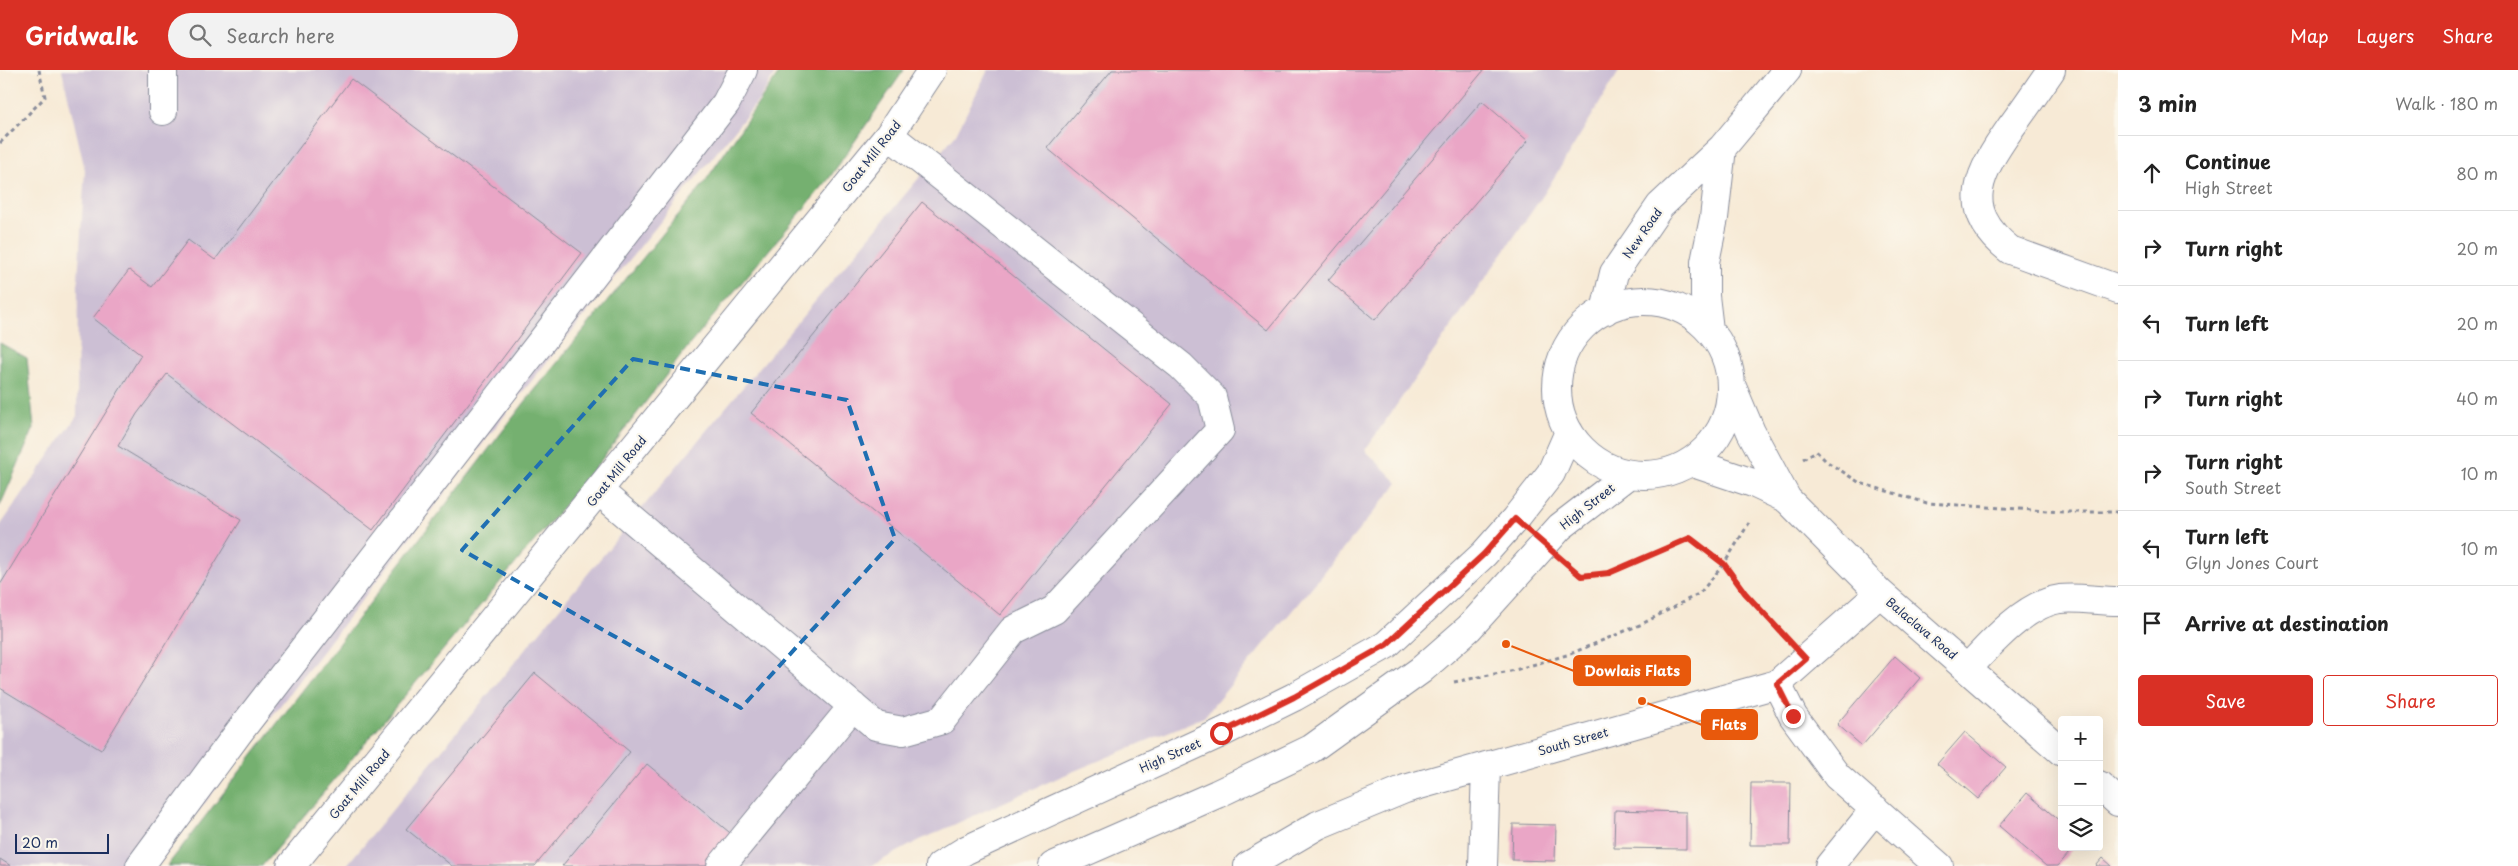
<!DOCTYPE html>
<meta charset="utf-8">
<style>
body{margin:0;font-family:"Playpen Sans",sans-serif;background:#f2f2f2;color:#222}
.controls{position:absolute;right:15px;bottom:15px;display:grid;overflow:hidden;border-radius:5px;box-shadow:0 5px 20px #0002}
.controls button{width:45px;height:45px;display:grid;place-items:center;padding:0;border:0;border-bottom:1px solid #e0e0e0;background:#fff;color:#222;font:25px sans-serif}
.scale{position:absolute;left:15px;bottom:12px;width:94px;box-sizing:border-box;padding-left:5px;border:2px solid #1b2f5e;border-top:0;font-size:14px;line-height:18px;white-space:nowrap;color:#1b2f5e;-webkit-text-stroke:4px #fbf7ec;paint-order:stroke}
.stop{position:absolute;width:15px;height:15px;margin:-11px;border:4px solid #d93025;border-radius:50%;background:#fff}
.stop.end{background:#d93025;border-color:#fff;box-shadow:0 1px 5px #0008}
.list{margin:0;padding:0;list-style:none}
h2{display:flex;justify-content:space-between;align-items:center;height:65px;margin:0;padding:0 20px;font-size:21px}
h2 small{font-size:16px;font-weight:400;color:#767676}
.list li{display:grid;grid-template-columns:32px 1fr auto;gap:15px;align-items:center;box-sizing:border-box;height:75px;padding:0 20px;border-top:1px solid #e0e0e0}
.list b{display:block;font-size:19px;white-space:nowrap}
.list p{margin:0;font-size:16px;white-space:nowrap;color:#767676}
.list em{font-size:16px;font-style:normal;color:#767676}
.actions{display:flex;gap:10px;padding:15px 20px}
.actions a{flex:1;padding:11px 0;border:1px solid #d93025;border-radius:5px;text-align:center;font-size:18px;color:#d93025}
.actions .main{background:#d93025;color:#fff}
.icon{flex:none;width:28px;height:28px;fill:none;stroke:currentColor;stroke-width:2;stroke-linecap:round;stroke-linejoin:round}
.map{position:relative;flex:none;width:2118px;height:796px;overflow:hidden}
header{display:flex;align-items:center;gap:30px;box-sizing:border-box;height:70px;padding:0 25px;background:#d93025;color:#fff}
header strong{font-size:24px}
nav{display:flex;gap:28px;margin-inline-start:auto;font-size:18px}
.search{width:350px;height:45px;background:#f2f2f2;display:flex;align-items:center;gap:12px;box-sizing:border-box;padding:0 18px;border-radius:28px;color:#767676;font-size:19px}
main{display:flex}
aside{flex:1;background:#fff}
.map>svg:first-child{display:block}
.industrial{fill:#ccbfd4}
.forest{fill:#74b06f;stroke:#487066}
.building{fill:#eaa6c6}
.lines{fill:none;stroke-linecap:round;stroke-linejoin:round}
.minor-casing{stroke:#898c9a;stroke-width:30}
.path{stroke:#898c9a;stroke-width:3;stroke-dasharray:4 4;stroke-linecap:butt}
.minor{stroke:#fff;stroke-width:28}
.route{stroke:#d93025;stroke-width:6}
.marked{fill:none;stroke:#1f6fb2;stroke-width:4;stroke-dasharray:10 6;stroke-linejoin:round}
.labels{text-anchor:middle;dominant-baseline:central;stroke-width:4.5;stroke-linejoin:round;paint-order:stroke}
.street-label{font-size:12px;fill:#1b2f5e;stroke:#fbf7ec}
.leader{fill:none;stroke:#e8590c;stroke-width:2}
.callout-dot{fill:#e8590c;stroke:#fbf7ec;stroke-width:2}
.callout{fill:#e8590c;stroke:#e8590c;stroke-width:2}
.callout-label{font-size:14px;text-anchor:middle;font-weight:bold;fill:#fff}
</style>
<header>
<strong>Gridwalk</strong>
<div class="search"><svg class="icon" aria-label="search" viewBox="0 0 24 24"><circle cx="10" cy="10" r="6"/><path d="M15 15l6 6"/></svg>Search here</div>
<nav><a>Map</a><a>Layers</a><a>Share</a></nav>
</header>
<main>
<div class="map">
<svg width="2118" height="796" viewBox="0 0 2118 796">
<rect width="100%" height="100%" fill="#fbf7ec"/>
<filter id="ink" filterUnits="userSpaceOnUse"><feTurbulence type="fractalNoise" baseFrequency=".02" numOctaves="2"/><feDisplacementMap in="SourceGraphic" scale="10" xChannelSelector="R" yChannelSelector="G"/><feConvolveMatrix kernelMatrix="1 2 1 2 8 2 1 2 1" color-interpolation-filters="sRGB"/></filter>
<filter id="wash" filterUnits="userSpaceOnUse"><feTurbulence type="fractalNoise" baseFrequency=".0096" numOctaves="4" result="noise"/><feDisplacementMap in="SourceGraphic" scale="20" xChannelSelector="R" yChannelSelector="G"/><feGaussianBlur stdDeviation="1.12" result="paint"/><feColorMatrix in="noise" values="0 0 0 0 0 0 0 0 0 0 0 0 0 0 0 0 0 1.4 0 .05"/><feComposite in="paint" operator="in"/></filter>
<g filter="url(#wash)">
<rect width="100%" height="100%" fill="#f7ead6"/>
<path class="industrial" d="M62,0H777L759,30L525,319L156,796H0V456L77,346L78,209L85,100Z
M988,0H1620L1544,124L1365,380L1398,413L1204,647L1062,706L920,770L871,796H346L701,367L956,64Z"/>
<path class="forest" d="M781,0H904L828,110L690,274L589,406L262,796H167L525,332L702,116Z
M0,273L27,288L34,358L0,436Z"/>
<g id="blocks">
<path class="building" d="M1112,0H1484L1268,260L1047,78Z
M351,9L582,183L373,460L167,304L137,344L118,376L241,450L101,680L0,618V515L141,285L93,248L129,200L152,217L188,170L215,190Z
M1482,31L1528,71L1375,250L1328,210Z
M922,132L1172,334L1000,545L751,343Z
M1895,586L1920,608L1862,676L1837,654Z
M535,603L630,682L535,796H452L406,759Z
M1965,662L2006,697L1978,729L1937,694Z
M647,694L735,767L711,796H562Z
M1751,713H1791L1790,775H1750Z
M2027,723L2062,753V777H2074L2058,796H2046L1999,756Z
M1615,740L1686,742V779L1614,778Z
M1513,754L1556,755L1555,791L1512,790Z
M2103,788L2112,796H2096Z
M0,789L11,796H0Z"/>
</g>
</g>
<g filter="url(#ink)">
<use href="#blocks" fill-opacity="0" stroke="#898c9a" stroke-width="1"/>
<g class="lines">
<g class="minor-casing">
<path id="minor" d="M163,0V41
M2051,0C2038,19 2025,38 2011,57C1980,102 1957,138 2010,180L2118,219
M1557 318a87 87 0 1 1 174 0a87 87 0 1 1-174 0Z
M1605,241L1614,203L1660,136L1722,78L1787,0
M1709,260L1705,226V192L1714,148L1722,78
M1732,317L1751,362L1787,429L1880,523L2062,682
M1690,392L1753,413L1787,429
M599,421L876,656L903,661L942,650L1013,560L1054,540L1220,360L1212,327L1181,296L889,65
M1968,598C1990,574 2025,534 2060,529C2078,527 2099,531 2118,531
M1777,614L1793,646L1837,706L1939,796
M2099,715L2118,732
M140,796L239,662L726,33L743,0
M291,796L889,65L932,0
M721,796L853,636
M940,796L966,780L1221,663L1294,627L1386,575L1484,484L1515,449L1551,403L1569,362
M1053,796L1217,724L1311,679L1421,600L1469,558L1560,457L1629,404
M1248,796L1318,755L1405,719L1777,614L1880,523
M1483,796L1486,696
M1829,796L1875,739"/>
</g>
<path class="path" d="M0,73L45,27L39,0
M1803,389L1816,381L1826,391L1860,413L1927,433L2063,442H2118
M1566,493L1581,506L1609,503L1690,468L1724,494L1749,453
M1454,612L1515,600L1570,584L1642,554L1700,523L1724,494L1745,523L1785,567"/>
<use href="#minor" class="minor"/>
</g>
</g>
<g class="lines" filter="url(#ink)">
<path class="route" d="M1221,663L1294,627L1386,575L1484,484L1515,449L1581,506L1609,503L1690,468L1724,494L1745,523L1806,589L1777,614L1793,646"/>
</g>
<path class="marked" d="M633,289L847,330L895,469L741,638L462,480Z"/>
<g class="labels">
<g class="street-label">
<text transform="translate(871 86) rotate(-52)">Goat Mill Road</text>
<text transform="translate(1642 163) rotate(-55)">New Road</text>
<text transform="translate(616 401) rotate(-51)">Goat Mill Road</text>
<text transform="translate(1587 436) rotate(-38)">High Street</text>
<text transform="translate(1922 558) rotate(40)">Balaclava Road</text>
<text transform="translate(1573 671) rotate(-16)">South Street</text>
<text transform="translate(1170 685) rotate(-24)">High Street</text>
<text transform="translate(359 714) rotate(-50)">Goat Mill Road</text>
</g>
</g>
<path class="leader" d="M1506 574L1574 601M1642 631L1702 655"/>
<g class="callout-dot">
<circle cx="1506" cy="574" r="5"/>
<circle cx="1642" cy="631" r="5"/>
</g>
<g class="callout">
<rect x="1574" y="586" width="116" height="29" rx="5"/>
<rect x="1702" y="640" width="55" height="29" rx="5"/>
</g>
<g class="callout-label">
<text x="1632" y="606">Dowlais Flats</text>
<text x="1729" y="660">Flats</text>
</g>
</svg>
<div class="controls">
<button>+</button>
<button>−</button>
<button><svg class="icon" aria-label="layers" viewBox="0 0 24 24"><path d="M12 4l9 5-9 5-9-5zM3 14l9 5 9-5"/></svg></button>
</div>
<div class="scale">20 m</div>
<div class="stop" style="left:1221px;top:663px"></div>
<div class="stop end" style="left:1793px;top:646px"></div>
</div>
<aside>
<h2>3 min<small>Walk · 180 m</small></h2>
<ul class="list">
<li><svg class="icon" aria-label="ahead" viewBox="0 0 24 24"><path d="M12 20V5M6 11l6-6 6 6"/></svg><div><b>Continue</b><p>High Street</p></div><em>80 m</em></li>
<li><svg class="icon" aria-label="right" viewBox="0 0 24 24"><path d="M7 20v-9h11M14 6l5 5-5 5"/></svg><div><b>Turn right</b></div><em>20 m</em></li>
<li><svg class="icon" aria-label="left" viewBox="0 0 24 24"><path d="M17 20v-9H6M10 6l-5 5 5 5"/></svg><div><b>Turn left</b></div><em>20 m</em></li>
<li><svg class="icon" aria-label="right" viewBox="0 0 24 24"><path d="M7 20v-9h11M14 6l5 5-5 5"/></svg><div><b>Turn right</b></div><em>40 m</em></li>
<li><svg class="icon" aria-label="right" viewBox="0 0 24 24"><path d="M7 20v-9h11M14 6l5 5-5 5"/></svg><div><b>Turn right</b><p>South Street</p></div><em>10 m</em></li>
<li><svg class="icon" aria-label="left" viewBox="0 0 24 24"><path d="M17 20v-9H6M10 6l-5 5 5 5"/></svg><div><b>Turn left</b><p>Glyn Jones Court</p></div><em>10 m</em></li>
<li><svg class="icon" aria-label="arrive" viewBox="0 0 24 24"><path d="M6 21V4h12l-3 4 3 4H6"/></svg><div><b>Arrive at destination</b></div></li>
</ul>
<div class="actions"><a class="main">Save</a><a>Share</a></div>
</aside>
</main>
